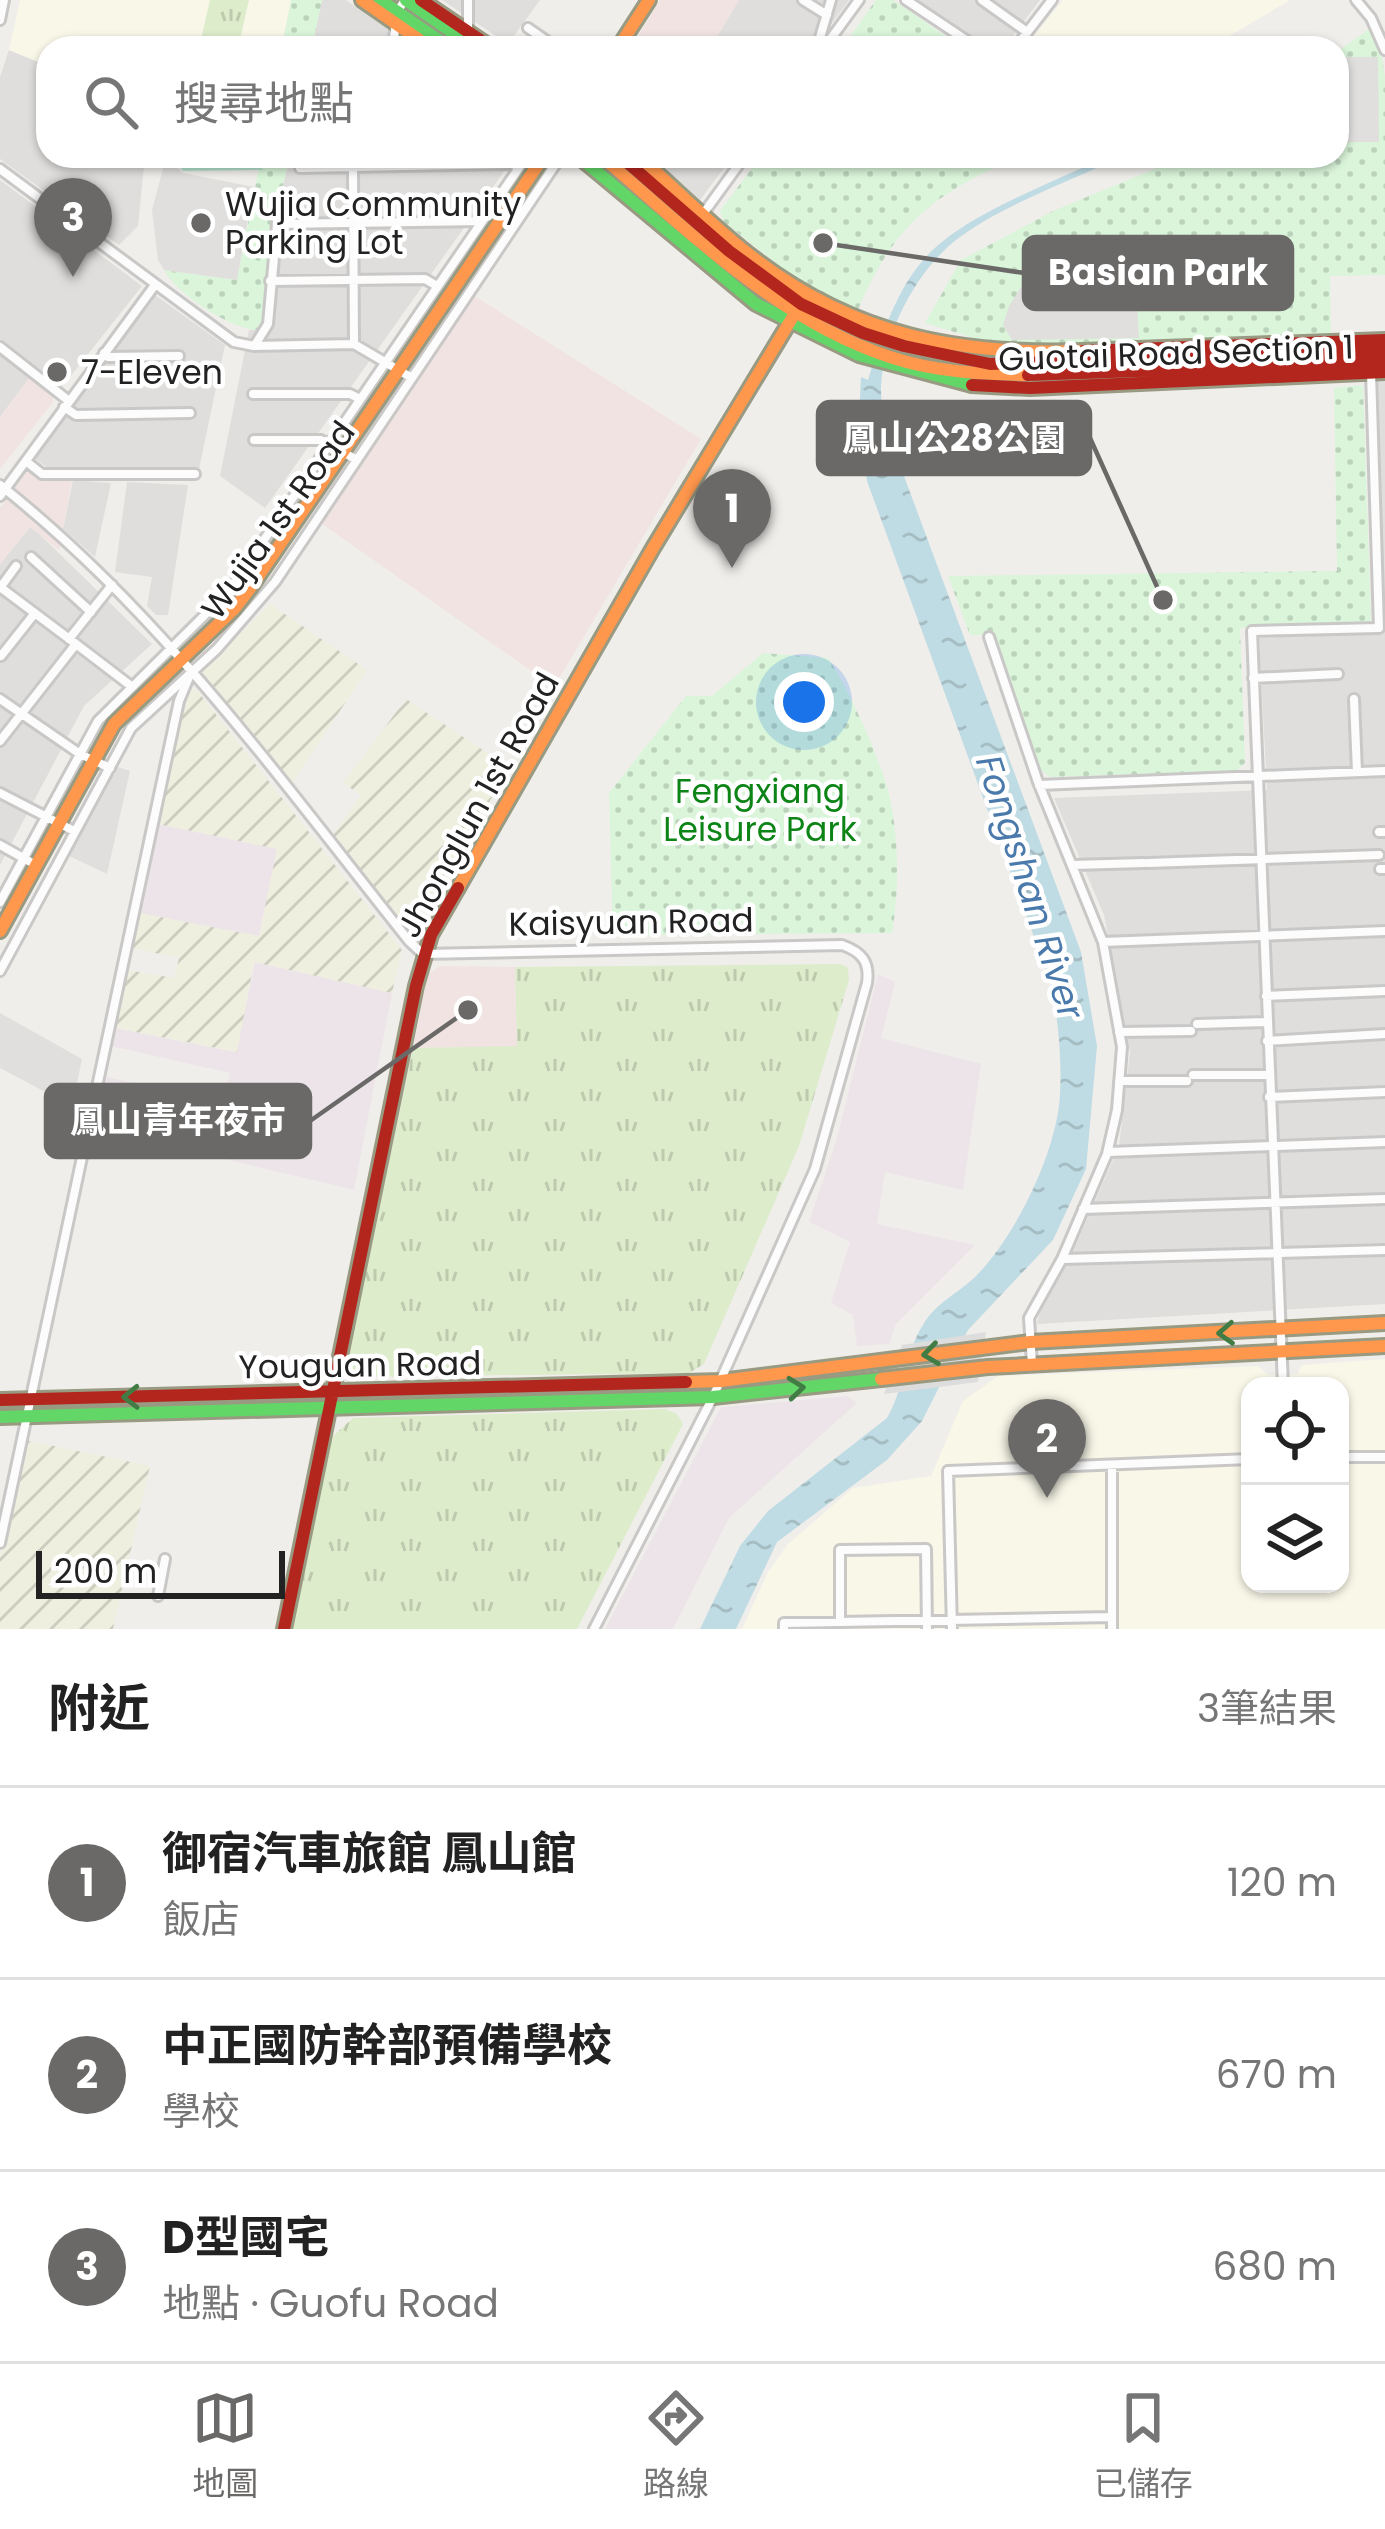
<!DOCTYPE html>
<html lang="zh-TW">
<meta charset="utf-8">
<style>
body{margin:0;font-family:Poppins,"Noto Sans TC",sans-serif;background:#f6f6f6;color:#222}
.controls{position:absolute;right:36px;bottom:36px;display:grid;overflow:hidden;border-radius:24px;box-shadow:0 3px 9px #0004}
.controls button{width:108px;height:108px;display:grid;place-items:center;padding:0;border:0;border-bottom:3px solid #e0e0e0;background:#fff;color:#222;font:60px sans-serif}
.scale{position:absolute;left:36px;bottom:30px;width:249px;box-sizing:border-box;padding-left:12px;border:6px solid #222;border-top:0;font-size:33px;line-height:42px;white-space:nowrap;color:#222;-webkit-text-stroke:9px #fff;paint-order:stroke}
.you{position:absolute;left:804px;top:702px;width:42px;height:42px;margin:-30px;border:9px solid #fff;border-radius:50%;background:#1a73e8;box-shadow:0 0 0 18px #1a73e833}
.badge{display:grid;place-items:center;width:78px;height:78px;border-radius:50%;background:#6a6968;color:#fff;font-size:39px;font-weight:700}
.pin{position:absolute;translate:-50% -99px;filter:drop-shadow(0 3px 6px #0008)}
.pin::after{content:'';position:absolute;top:63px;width:42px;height:36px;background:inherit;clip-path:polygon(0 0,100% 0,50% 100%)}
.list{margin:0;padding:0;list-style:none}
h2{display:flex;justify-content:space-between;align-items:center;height:156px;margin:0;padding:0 48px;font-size:51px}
h2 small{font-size:39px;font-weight:400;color:#767676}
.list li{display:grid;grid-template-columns:78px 1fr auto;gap:36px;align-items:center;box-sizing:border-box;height:192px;padding:0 48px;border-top:3px solid #e0e0e0}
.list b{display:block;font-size:45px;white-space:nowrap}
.list p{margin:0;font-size:39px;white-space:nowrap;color:#767676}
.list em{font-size:39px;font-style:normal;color:#767676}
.icon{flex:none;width:66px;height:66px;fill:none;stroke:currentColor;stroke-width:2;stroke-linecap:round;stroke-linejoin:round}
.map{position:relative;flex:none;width:1385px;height:1629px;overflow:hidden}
.search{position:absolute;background:#fff;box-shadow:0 3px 9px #0004;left:36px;right:36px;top:36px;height:132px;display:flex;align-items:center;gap:30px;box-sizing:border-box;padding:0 42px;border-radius:36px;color:#767676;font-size:45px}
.sheet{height:732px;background:#fff}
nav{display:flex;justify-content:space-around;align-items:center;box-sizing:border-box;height:168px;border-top:3px solid #e0e0e0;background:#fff;font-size:33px;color:#767676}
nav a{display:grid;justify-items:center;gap:6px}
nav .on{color:#6a6968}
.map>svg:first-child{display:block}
.residential{fill:#dfdedc}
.commercial{fill:#f1e3e1}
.industrial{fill:#ede4e9}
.education{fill:#f8f7e8;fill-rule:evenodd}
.farmland{fill:url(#farmland-furrows)}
.grass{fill:url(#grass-tufts)}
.park{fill:url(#park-dots)}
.pitch{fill:#b7e6d2}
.parking{fill:#e0dfde}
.water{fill:url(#water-ripples)}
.pier{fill:#dedddd}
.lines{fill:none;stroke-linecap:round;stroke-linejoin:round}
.street-casing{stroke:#c9c8c7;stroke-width:14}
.fast-casing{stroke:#999a82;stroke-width:18}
.slow-casing{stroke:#999a82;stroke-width:18}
.jam-casing{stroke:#999a82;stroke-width:18}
.street{stroke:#fdfcfc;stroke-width:8}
.fast{stroke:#63d668;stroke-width:12}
.slow{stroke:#ff974d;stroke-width:12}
.jam{stroke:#b3261e;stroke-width:12}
.oneway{stroke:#427c45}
.poi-dot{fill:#6a6968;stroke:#fff;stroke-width:4.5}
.labels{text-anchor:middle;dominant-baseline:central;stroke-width:9;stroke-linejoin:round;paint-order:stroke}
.poi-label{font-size:33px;fill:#222;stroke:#fff;text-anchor:start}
.street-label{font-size:33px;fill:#222;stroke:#fff}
.park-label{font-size:33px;fill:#0c8416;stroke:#fff}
.water-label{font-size:36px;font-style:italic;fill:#4a7aab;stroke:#fff}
.leader{fill:none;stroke:#6a6968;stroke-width:4.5}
.callout-dot{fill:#6a6968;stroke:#fff;stroke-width:4.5}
.callout{fill:#6a6968;stroke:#6a6968;stroke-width:4.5}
.callout-label{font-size:36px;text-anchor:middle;font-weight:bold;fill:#fff}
</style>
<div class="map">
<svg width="1385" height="1629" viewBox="0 0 1385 1629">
<defs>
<pattern id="farmland-furrows" width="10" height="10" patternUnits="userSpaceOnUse" patternTransform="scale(3)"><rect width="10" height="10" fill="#efefdf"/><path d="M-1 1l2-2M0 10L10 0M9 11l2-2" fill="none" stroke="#cdcdbf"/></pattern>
<pattern id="grass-tufts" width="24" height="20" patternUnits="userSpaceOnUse" patternTransform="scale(3)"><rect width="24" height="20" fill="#ddeccb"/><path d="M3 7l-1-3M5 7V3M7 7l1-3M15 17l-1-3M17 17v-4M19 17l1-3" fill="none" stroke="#bdcaae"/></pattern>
<pattern id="park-dots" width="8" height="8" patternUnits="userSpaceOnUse" patternTransform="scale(3)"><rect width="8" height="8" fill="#daf5da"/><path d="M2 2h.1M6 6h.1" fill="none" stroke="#bbd2bb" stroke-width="1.8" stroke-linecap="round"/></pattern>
<pattern id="water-ripples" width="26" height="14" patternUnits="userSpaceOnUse" patternTransform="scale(3)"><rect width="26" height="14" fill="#bfdbe3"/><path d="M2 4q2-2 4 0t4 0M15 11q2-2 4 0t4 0" fill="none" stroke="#a4bcc2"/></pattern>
</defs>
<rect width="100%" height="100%" fill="#f0eeeb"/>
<path class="residential" d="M322,0H346L415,48H312Z
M442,0H540L508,44Z
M739,0H849L814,48H710Z
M901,0H1040L1004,48H988Z
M9,50L48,66V156H145L138,226L119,245L0,159V77Z
M341,156H515L265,508L220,476L249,330H257L275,210L289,164L340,163Z
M651,156H733L700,200Z
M0,180L142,286L62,387L0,339Z
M155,295L225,345L199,469H49L34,458Z
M0,354L30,377L0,417Z
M1376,381H1385V616Z
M73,480L111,483L95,557L63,529Z
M127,482L188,485L168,615H156L147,606L152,577L115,572Z
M31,526L152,644L84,706L0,865V564Z
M1385,632V1304L1037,1324L1042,1304L1068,1263L1119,1146L1130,1052L1104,915L1054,798L1267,790L1259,638Z"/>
<path class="commercial" d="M660,0H739L710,48H631Z
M473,295L701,439L554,687L321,523Z
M30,377L53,394V402L0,469V417Z
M29,469L41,480H72L59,550L30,527L0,564V508Z
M440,966L515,967L517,1046L413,1048L428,974Z"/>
<path class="industrial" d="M158,824L278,849L259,936L139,913Z
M255,962L392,993L354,1190L213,1156L219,1125L99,1102L106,1077L223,1101L230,1073L111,1046L115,1028L236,1052Z
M878,974L895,982L881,1038L981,1064L963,1190L885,1172L877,1224L975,1245L896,1324L889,1344L857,1346L853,1315L831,1303L850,1242L809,1222L837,1138Z
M847,1396L857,1403L729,1518L673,1629H605L721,1407Z"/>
<path class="education" d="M20,0H291L281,48H48V66L9,50Z
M1063,0H1290L1209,48H1024Z
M1385,1359V1629H742L768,1572L788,1544L853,1488L931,1476L963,1401L998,1376L1258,1366L1268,1375L1298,1374L1301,1365ZM1250,1386H1340V1584H1250Z"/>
<path class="farmland" d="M270,604L367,670L290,786L200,674Z
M190,688L196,689L402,950L392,993L254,962L237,1052L115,1028L127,970L174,978L179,958L131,948L139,913L259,936L277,849L158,824L185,697Z
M406,699L510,768L408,935L331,838L361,795L343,783Z
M25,1440L150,1466L113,1629H0V1557Z"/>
<path class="grass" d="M210,0H249L238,48H199Z
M841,964L848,968L849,980L799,1146L704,1364L689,1373L350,1377L346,1366L413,1048L517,1046L515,967Z
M665,1409L677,1414L683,1424L577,1629H292L331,1438L353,1418Z"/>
<path class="park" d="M291,0H322L312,48H282Z
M876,0H893L963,48H842Z
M1369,29L1382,57L1385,76V275L1330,276L1331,337L999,346L925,323L961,260L1053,211L1186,156H1337V52Z
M261,156H341V163L288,164L277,211L263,320L256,330C229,328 177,294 164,270L237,280Z
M761,156H1022C935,192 894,223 857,312L794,277L724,222L720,211Z
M1363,385L1371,623L1240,628L1245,763L1236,771L1051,777L1037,768L991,635H970L948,576L1337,571L1334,388Z
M763,653L828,658C848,687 885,768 891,803C899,845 899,891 892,933L613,935L609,793L686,696H712Z"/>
<path class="pitch" d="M175,156H260L263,170L183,171Z"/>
<path class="parking" d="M1337,57H1378L1379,142H1337Z
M166,157L183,173L254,187L237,280L164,270L158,260L152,210Z
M1116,273L1136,284L1139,338L1012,340L1003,325L1009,306L1021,287Z
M115,766L130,771L107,874L65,854Z
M0,1013L82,1059L72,1106L0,1068Z"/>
<path class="water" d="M1107,156H1123C1071,181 1002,205 956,240C915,272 883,336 881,387C880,412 891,436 898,460L1081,952L1097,1046L1086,1169L1053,1240L968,1330L922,1421L887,1460L777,1542L736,1629H700L740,1546L768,1511L887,1418C904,1389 905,1353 923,1325C936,1302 958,1294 976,1276C1016,1236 1057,1151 1060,1095C1062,1058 1058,1022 1052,986L867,481L859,418L861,377L868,380C883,331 900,275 942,242C983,208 1057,181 1107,156Z"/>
<path class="pier" d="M986,1332L978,1382L884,1394L902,1345Z"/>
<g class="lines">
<g class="street-casing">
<path id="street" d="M803,0L827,15
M906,0L978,48
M982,0L1027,32
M1356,0L1371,18L1385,50
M0,20L4,0
M528,28L557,48
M468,35V0
M393,48L397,12L405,0
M817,48L831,0
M824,48L859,0
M1015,48L1052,0
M300,168L512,164L519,167
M353,168L354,344
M0,169L234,342L254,346L354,344L412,378
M700,218L745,156
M270,281L425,279L437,286
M255,345L268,324L277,224L482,221
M0,347L69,401
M104,353L108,357L179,356
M253,394H350L360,399
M64,407L76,415L190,413
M254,440H321L357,460
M27,462L42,474H195
M0,485C161,612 282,782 409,941L423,954L842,945C862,952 870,962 867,983L815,1169L713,1397L594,1629
M0,496L155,285
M31,557L91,612
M0,587L76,644L0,741
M0,588L16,566
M989,637L1038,782L1103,942L1122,1047L1117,1110L1107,1154L1062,1259L1029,1318L1032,1364
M69,639L112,585
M76,644L131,686
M1,656L35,613
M1253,678L1338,674
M0,699L80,754L110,768
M1354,699L1357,772
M1039,785L1385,771
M0,793L74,831
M1379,832H1385
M0,845L34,864
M1148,863L1379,855
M1072,865L1144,863
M1380,869H1385
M0,902L98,721L229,591L527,156
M1103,942L1385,931
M0,971L131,728L217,649L275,582L557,162V156
M1266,996L1385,991
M1197,1024L1266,1022
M1119,1032L1191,1031
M1267,1041L1385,1034
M1193,1075H1268
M1119,1081H1187
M1269,1097L1385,1092
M1108,1152L1385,1142
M1083,1209L1385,1199
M1063,1259L1385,1250
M1283,1386L1252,631L1379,628L1371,373
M1340,1457H1385
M1112,1465V1629
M0,1543L179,701L189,677
M158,1596L165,1559
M840,1622V1550L926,1549L927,1629
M784,1629V1623L1112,1617
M952,1629L948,1471L1250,1459"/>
</g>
<g class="fast-casing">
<path id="fast" d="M380,0L450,48
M406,0L475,48
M578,156L756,304L859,355L972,385
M0,1417L713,1397L881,1379"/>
</g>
<g class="slow-casing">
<path id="slow" d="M362,0L431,48
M618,48L649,0
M601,156C689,231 777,320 890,357C935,372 982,374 1028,375
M638,156C677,190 714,228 755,259C856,336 959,355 1083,351
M458,888L653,548L806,295
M0,931L114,724L234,609L251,587L544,156
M881,1379L988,1367L1385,1346
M686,1382L721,1381L1030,1342L1385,1323"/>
</g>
<g class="jam-casing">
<path id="jam" d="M421,0L492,48
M620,156L729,251L801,304L863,333L904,346L990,364L1385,351
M1083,351L1385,340
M1028,375L1385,362
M972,385L1030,388L1385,372
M0,1400L686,1382
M284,1629L416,986L431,935L458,888"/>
</g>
<use href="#street" class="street"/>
<use href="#fast" class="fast"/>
<use href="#slow" class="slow"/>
<use href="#jam" class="jam"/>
</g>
<defs><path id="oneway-chevron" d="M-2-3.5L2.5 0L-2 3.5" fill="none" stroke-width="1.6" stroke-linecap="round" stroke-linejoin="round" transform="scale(3)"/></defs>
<g class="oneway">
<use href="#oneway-chevron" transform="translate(1226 1333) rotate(177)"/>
<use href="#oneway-chevron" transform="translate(931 1354) rotate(172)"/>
<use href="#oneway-chevron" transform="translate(796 1388) rotate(-6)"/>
<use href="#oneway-chevron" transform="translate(131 1397) rotate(179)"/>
</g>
<g class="poi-dot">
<circle cx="201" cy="223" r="12"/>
<circle cx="57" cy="372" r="12"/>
</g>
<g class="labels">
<g class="poi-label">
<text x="225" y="204">Wujia Community<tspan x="225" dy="38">Parking Lot</tspan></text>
<text x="81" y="372">7-Eleven</text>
</g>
<g class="street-label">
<text transform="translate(1176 353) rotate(-2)">Guotai Road Section 1</text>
<text transform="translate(278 520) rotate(-54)">Wujia 1st Road</text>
<text transform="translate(478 805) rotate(-61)">Jhonglun 1st Road</text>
<text transform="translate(631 922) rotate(-1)">Kaisyuan Road</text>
<text transform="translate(360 1365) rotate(-1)">Youguan Road</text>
</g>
<g class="park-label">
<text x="760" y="791">Fengxiang<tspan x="760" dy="38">Leisure Park</tspan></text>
</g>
<g class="water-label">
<text transform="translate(1030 887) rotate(72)">Fongshan River</text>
</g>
</g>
<path class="leader" d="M823 243L1024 273M1163 600L1090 438M468 1010L310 1121"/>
<g class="callout-dot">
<circle cx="823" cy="243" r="12"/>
<circle cx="1163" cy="600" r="12"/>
<circle cx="468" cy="1010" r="12"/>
</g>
<g class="callout">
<rect x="1024" y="237" width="268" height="72" rx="12"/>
<rect x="818" y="402" width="272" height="72" rx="12"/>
<rect x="46" y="1085" width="264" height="72" rx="12"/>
</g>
<g class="callout-label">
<text x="1158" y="285">Basian Park</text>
<text x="954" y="451">鳳山公28公園</text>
<text x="178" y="1133">鳳山青年夜市</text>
</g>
</svg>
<div class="controls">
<button><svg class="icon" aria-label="locate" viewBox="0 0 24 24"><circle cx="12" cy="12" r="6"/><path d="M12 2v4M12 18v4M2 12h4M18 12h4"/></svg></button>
<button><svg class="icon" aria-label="layers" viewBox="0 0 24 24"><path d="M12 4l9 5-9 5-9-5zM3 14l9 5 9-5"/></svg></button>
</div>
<div class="scale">200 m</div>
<div class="you"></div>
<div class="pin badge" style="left:732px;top:568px">1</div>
<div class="pin badge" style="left:1047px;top:1498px">2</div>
<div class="pin badge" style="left:73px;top:277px">3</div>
<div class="search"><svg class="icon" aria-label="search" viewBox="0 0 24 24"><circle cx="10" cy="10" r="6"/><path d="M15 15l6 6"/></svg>搜尋地點</div>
</div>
<section class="sheet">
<h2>附近<small>3筆結果</small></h2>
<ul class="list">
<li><span class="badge">1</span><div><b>御宿汽車旅館 鳳山館</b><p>飯店</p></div><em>120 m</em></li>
<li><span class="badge">2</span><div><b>中正國防幹部預備學校</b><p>學校</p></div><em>670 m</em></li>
<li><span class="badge">3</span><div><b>D型國宅</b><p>地點 · Guofu Road</p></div><em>680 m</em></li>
</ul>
</section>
<nav>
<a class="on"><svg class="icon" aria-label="map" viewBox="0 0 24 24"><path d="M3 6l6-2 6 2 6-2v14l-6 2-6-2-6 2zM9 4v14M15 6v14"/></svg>地圖</a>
<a><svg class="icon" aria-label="directions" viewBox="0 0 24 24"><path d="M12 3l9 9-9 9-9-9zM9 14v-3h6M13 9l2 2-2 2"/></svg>路線</a>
<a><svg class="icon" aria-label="saved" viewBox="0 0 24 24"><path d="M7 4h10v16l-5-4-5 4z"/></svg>已儲存</a>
</nav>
